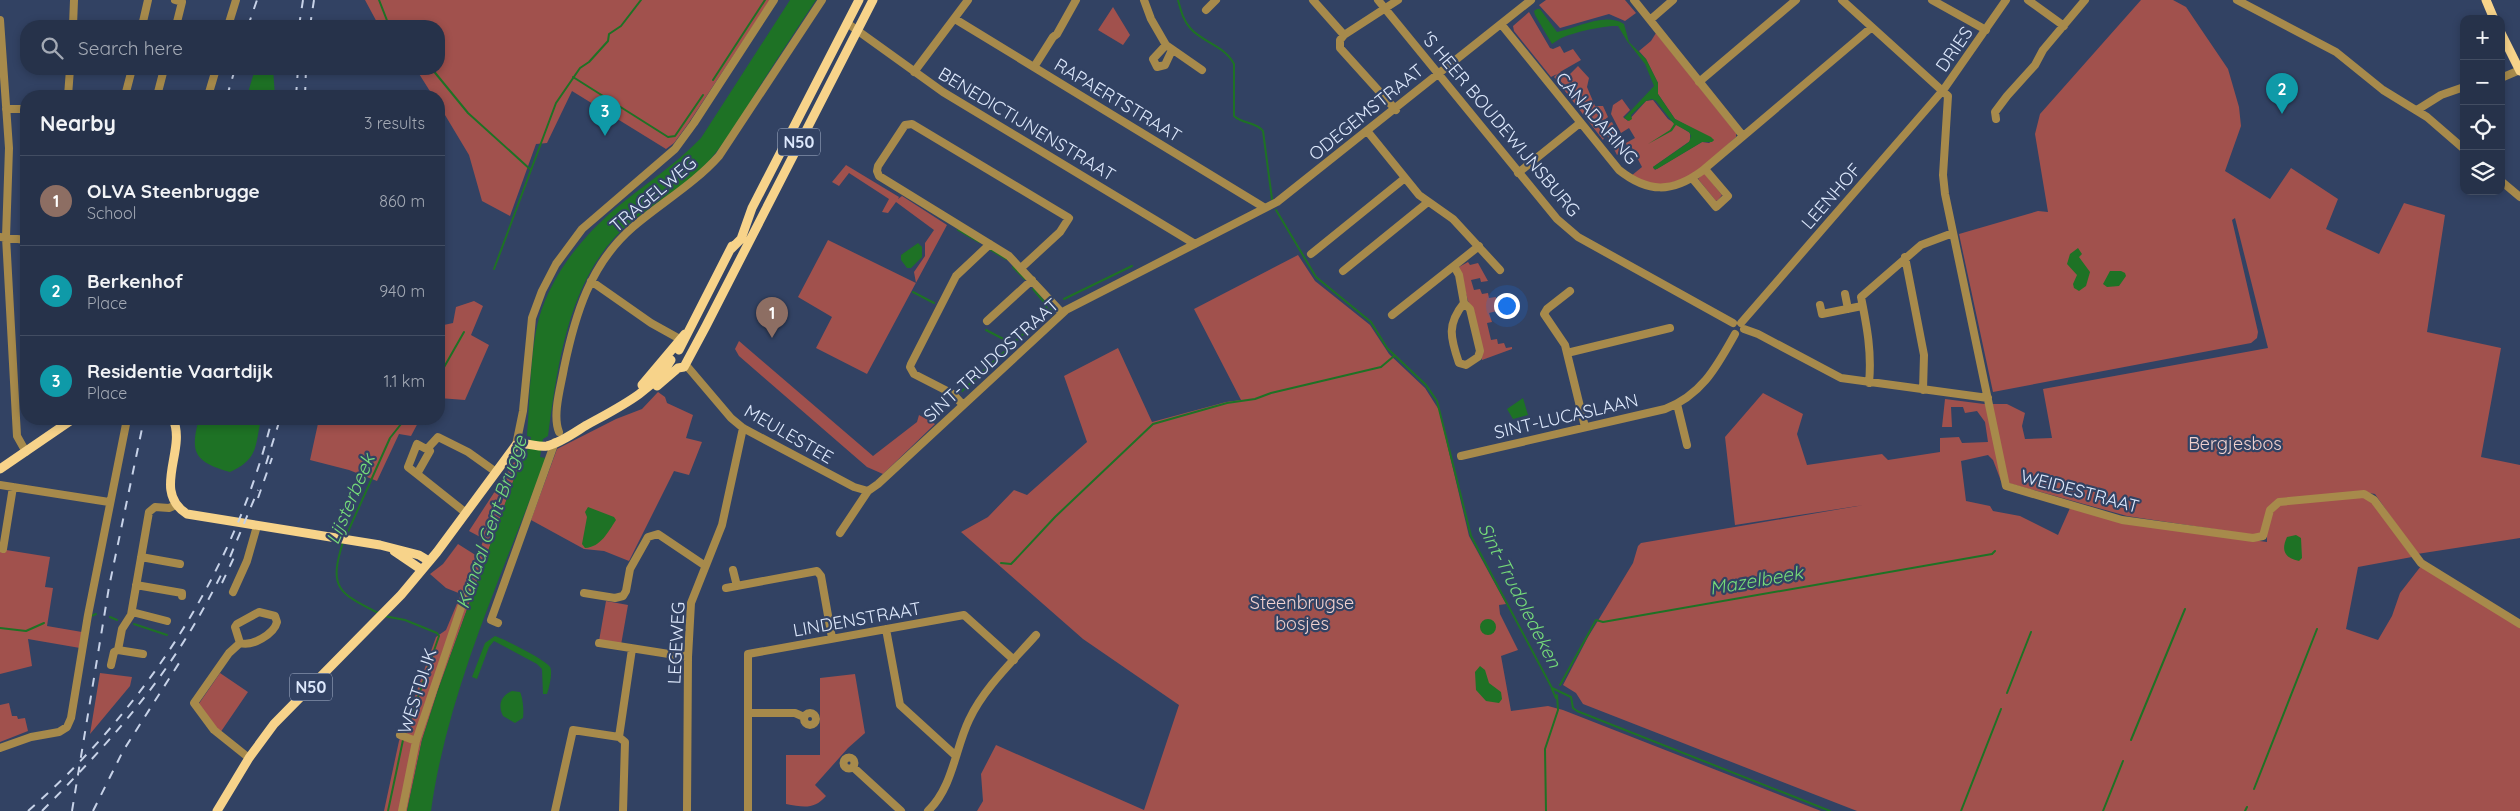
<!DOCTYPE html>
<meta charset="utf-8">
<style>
body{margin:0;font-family:Quicksand,sans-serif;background:#323e54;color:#f1f3f6}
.controls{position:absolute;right:15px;top:15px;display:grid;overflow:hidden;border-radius:10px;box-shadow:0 2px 8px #0003}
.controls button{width:45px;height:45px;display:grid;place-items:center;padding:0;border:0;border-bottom:1px solid #424d62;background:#26324a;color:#f1f3f6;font:25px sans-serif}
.you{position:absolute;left:1506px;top:305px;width:18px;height:18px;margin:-12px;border:4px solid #fff;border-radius:50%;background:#1a73e8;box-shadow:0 0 0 8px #1a73e833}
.badge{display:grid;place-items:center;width:32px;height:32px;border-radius:50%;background:#8c9099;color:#fff;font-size:16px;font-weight:700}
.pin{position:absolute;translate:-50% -41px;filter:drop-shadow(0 1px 2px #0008)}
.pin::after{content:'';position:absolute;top:26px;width:18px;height:15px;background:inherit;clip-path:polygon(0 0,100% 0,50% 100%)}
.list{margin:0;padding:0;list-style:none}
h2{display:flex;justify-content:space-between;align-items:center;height:65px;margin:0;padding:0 20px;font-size:21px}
h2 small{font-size:16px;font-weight:400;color:#a4aab5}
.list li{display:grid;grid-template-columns:32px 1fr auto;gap:15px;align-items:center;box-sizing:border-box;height:90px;padding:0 20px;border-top:1px solid #424d62}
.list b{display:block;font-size:19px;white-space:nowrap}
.list p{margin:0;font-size:16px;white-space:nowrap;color:#a4aab5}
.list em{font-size:16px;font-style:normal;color:#a4aab5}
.icon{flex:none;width:28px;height:28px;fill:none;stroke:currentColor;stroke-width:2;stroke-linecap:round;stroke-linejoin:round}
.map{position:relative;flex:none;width:2520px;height:811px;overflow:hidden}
.search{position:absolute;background:#26324a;box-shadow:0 2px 8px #0003;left:20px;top:20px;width:425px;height:55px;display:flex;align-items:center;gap:12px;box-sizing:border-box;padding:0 18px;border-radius:20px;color:#a4aab5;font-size:19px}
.panel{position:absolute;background:#26324a;box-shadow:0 2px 8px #0003;left:20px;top:90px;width:425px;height:335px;border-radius:20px}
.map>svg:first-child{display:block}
.green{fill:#a1514d;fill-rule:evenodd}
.water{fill:#1e7225}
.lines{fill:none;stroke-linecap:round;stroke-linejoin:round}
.stream{stroke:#1e7225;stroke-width:2}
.minor{stroke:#a78a4b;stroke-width:8}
.major{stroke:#f7d38a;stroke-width:9}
.rail{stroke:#c7d2e8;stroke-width:2;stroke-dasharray:9 9;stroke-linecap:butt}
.labels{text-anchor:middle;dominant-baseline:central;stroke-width:4.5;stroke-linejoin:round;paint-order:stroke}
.shield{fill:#324263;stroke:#aab6ce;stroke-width:1}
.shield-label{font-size:16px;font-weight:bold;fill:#dde8fc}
.street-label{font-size:18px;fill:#dde8fc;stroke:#324263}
.park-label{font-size:18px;fill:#efd1cf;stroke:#324263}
.water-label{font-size:19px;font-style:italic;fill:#76dc79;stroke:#324263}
</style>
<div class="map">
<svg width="2520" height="811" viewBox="0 0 2520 811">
<rect width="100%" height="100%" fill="#324263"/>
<path class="green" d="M365,0H770L688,124L674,143L666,149L572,91L547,143L536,144L510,216L482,201L469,155L439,105V96H433L416,69H439V26H379Z
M1546,0H1625L1636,13L1625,21L1609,14L1560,28L1539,5Z
M2141,0H2173L2186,7L2228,69L2239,107L2241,126L2225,171L2270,199L2291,168L2338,199L2326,229L2379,254L2404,203L2445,215L2427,332L2501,348L2481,457L2520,465V538L2417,554L2375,494L2358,491L2306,497L2362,496L2372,502L2412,557L2358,567L2346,629L2378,640L2392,616L2400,593L2421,566L2520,627V811H1857L1583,704L1576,693L1563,685L1588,637L1633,563L1638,546L1641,543L1864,505L1735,525L1725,437L1763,393L1803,414L1797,434L1807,465L1882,454L1888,460L1940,452V438L1959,437L1962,443L1988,442L1985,422L1977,411L1965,413L1963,407H1951L1952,427H1942L1945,399L1984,404H2007L2025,413L2022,426L2025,439L2052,438L2043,389L2268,348L2235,218L2232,220L2258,332L2257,338L2251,343L1993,392L1959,234L2038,211L2048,212L2035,134L2040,114ZM1988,455L1993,460L2001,481L2127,516L2267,537V542L2122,522L2070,508L2058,535L2020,516L1993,511L1990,506L1966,501L1961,461Z
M1113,7L1130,35L1123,45L1098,30Z
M1529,12L1550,48L1553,49L1560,46L1564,53L1573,49L1581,60L1560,72L1567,77L1578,66L1589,78L1587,87L1595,106H1603L1608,117L1601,123L1603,126L1612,122L1625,149L1617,155L1606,133L1603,140L1554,77L1557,74L1551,77L1514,31L1513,26Z
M1656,33L1736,133V137C1717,154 1687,186 1661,186C1651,185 1640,180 1631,176L1642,167L1631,146H1627L1626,143L1635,138L1629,128L1621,133L1611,114L1613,105L1622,99L1630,110L1623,117L1628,121L1646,101L1653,100L1668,119L1690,133V141L1653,167L1655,170L1702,142L1709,143L1714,140L1675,119L1658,94V83L1646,59L1639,51L1651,41Z
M846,165L899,197L898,199L902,196L947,225L867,374L816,348L832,317L798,297L828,240L916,283L914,272L925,256V243L934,230L896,202L888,213L882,212L889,199L849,173L839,186L832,182Z
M1704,173L1722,195L1718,200L1716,201L1698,179Z
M1298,255L1315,281L1370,325L1389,354L1425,388L1439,410L1469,536L1506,604L1499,605L1500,614L1518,650L1501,656L1511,711L1548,706L1563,710L1821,811H977L983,801L981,774L996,745L1144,810L1179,705L1083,639L961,532L988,517L1014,490L1027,495L1087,442L1064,376L1118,348L1152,422L1226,402L1241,400L1194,309Z
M1468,262L1470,265L1478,263L1488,281L1481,282L1480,278L1471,280L1474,290L1480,289L1482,294L1488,293L1489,298L1496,297L1497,311L1489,313L1492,322L1487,323L1491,340L1497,339L1498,344L1504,343L1506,348L1512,347V349L1482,360L1474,311L1468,301L1459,267Z
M474,301L483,306L471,335L489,345L465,400L439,398V326L453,323L456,307Z
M739,341L873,456L917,422L919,415L935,424L883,474L867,467L739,356L735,349Z
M658,392L665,397L667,403L693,415L686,438L702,442L689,475L674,471L629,561L604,551L584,549L531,520L557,449L616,419L642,409Z
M319,419H420L411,436L399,434L377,481L349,470L310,460Z
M514,462L519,465L438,690L422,740L407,811H384L399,741L436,637L446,630L461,594L446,588L430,574L443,564L458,544L477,556L484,539L469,531Z
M0,549L50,557L45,587L53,588L47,626L82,632L80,648L28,639L32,666L0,674Z
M606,601L628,605L621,645L599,641Z
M100,673L132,677L130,686L90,734Z
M220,673L248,692L220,733L198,705Z
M855,674L865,733L848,748L815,785L826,796C814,810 803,807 786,804V755H820V678Z
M9,703L12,716H17L18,719L25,718L28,731L0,742V705Z"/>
<path class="water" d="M790,0H816C796,30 777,59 758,89C743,114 728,139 709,161C687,186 657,201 631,222C569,273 558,362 548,436L543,439L540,457L546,458C504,570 447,693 431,811H407L422,740L438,690L524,451L528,450L531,437L527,436C530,400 530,352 539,318C552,274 581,238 616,208C645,184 675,165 701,138Z
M1537,9H1540L1557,32C1578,28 1604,12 1624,24L1629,42L1646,59L1658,83V94L1675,119L1711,137L1714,140L1712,142H1702L1657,169H1654L1653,167L1689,142L1691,136L1689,132L1676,125L1672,131L1648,144L1670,130L1674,124L1656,101L1652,99L1646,101L1631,115L1632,119L1629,121L1624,118L1654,86L1645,64L1627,41L1618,26C1606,25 1568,33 1558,40C1556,41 1554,43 1552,44L1535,15L1534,11Z
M255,69H273L275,96H247Z
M918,243L922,247V257L911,268H907L901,260V255Z
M2078,248L2082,254L2079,257L2090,272L2086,286L2079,291L2074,288L2073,284L2077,275L2067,264L2070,254Z
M2110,271H2121L2125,273L2126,276L2119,286L2107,287L2103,284Z
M1523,398L1528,415L1513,419L1507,409Z
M199,419H261C255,447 258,459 230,472C196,462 189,454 199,419Z
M588,507L614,517L616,520C608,532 601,547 585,548L582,544L587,517L585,512Z
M2296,535L2301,538L2302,558L2299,561C2284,558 2281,550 2287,537Z
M1480 627a8 8 0 1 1 16 0a8 8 0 1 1-16 0Z
M495,636C504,639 546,660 550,667C553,672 549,689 547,694H543L542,669L537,664L494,641L489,647L477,679L472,677L485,643Z
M1480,666L1485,670L1489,683L1501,692L1502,699L1499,703L1486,701L1476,690L1475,672Z
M512,691L520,692C523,698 524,711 523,718L515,723L503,716C498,706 500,696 512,691Z"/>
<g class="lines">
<path class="stream" d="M379,0L388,23L398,26
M1178,0C1181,11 1183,20 1191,29C1204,43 1225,46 1234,64V116C1243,124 1256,122 1263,131L1272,199
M432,69L468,113L531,170
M573,77L668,137L675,136L703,95
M713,80L765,0
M1276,210L1316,277L1371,322L1387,348L1426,385L1437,401L1471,536L1552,688L1571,697L1573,708L1577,711L1830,811
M958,230L979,242
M991,250L1006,259
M1013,267L1025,279
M494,269L556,103L580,68L589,62L608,41L609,34L621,26L641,0
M1033,289L1044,302L1048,311
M913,292L934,303
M1064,299L1132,266
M986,330L1013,344
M1010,346L1051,309
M439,376L464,332
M962,391L1004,352
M346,536L390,438L405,419
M343,542C328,589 339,593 380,614
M1001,563L1011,564L1014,561L1055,517L1153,424L1227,403L1255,399L1271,393L1381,367L1394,356
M91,616L96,614
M384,616L405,620L437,633L439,636L405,735
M110,617L117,620
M134,624L167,635
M0,628L26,631L44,623
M1560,685L1596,620L1603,622L1992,554L1995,551
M1552,689L1556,698
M2007,693L2031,632
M2131,740L2185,609
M2254,789L2317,629
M388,811L403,740
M1546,811L1545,749L1558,710L1557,695
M1961,811L2001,709
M2103,811L2123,761
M2245,811L2247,807"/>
<path class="minor" d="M175,0L182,2L176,26
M1144,0L1151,19L1166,45L1202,70
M1313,0L1344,35L1340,40V48L1396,110
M1378,0L1557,219L1578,237L1733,323
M1634,0L1743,136
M1842,0L1948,96L1943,175L1945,194L2006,486L2122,520L2253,538L2263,536L2270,510L2279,502L2364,494L2374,500L2421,563L2520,624
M1932,0L1986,30
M2028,0L2064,26
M2237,0L2336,52L2383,90L2427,117L2464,149
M1206,10L1216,0
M955,19L1265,208
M0,20L9,148L6,237L17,436L26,452
M1650,20L1673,0
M847,23L943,92L1195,244
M1501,24L1619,170C1648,193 1672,193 1702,171L1872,27
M73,26L74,0
M142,26L148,0
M228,26L236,0
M1344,35L1398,0
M1166,45L1153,59L1157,67L1165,65L1172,50
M1034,67L1053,37L1057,34L1076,0
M914,72L968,0
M2501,78L2520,70
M1699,82L1796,0
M68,96L70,69
M125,96L132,69
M157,96L164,69
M208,96L216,69
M6,109H26
M2417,110L2441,95L2464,87
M1996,119L1995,112L2007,96L2035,65L2043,50L2085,0
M1368,132L1419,195L1453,219L1500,270
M1518,173L1580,123
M1692,178L1716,207L1728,196L1705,169
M2501,181L2520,197
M0,237L26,240
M1311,254L1405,178
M1905,257L1924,355L1923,390
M1454,266L1459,275L1464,303C1447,324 1450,337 1459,363L1466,365L1478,357L1480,351L1470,309L1464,303
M1021,268L1060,232L1069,218L912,124L905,125L878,166L877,171L879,176L1009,256L1062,313
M1343,271L1428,202
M591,281L651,323L678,338
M1570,291L1547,309L1544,314L1565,345L1585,427
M1845,294L1848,309
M1820,305L1822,314L1862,306
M1392,315L1479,246
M987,321L1032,280
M1741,323L1944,89L2006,0
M1744,329L1758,334L1841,378L1988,398
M1567,353L1670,328
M686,365L731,418L743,428L854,487L868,491
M1869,383C1872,353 1867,327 1861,297L1921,245L1953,233
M1677,404L1687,445
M963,405L953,394L914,374L910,367L911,364L956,276L990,244
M559,432C552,415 561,386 564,368C575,315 590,264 633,227C661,203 694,184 719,156L822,0
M516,445L523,411L532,318L542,291L556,264L582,229L675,149L694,123L774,0
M427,449L438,437L468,452L496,472
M1461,456L1665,409C1702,395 1717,366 1735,334
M417,474L408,467L417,444L430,451L417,474L466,513
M0,485L109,502
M840,533L868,491L878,484L1066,310L1277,202L1531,0
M3,549L13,487
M141,557L180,564
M733,570L737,586
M136,585L182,593V596
M726,588L817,571L821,576L832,638
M233,592L247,561L257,526
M584,593L615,598L623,596L626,591L630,569L648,537L658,534L704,565
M132,612L167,621
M259,612L275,616L277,622C274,634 252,647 240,643L235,627L237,624Z
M498,623L491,620L555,442
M886,629L900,705L956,756
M240,643L229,653L194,703L214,730L249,758
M599,643L688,657
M143,654L118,650L122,629L131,615L149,512L155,507L169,508L176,505
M111,665L114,652L118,650
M804 719a6 6 0 1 1 12 0a6 6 0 1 1-12 0Z
M748,713H795L804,717
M400,735L416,741
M619,737L632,649
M619,737L625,742L623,811
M0,748L31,737L59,732L67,727L71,718L88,615L127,419
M843.5 763a5.5 5.5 0 1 1 11 0a5.5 5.5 0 1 1-11 0Z
M853,767L901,811
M402,811L416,741L469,584
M555,811L573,730L619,737
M687,811L688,657L691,603L722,525L743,428
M748,811V654L964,615L1014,660
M928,811C953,787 955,749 969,720C984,688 1013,661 1036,635"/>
<path class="major" d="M2486,0L2494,19
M2501,33L2520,71
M731,249L741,239L752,208L859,0
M679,350L732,246
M642,385L685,334
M657,386L678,368L684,367L706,326L873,0
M173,419C187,450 151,491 187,514L380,545L419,555L429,561
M0,469L73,419
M394,551L422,570
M217,811L249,758L274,724L401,595L437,552L516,445C527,441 537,448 547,446C560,443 574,433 585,426C615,409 653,392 671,360"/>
<path class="rail" d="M248,26L257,0
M299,26L303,0
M310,26L314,0
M227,96L235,69
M296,96L298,69
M305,96L306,69
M266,464L280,419
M258,498L272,458
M230,557L258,490
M222,583L237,551
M28,811C145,709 235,571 272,419
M42,811C116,736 174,671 221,575
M72,811L109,587L144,419
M93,811L123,751L181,660"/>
</g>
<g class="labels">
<g class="shield">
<rect x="778" y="128.5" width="42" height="27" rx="4"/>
<rect x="290" y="673.5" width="42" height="27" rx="4"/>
</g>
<g class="shield-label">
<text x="799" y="142">N50</text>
<text x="311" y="687">N50</text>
</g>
<g class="street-label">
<text transform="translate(1954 49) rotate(-55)">DRIES</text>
<text transform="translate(1118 100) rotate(31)">RAPAERTSTRAAT</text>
<text transform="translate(1366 112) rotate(-39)">ODEGEMSTRAAT</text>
<text transform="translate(1597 118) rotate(49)">CANADARING</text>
<text transform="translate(1027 124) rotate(31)">BENEDICTIJNENSTRAAT</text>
<text transform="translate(1501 124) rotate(50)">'S HEER BOUDEWIJNSBURG</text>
<text transform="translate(653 194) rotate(-40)">TRAGELWEG</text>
<text transform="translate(1831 196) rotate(-49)">LEENHOF</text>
<text transform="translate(991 360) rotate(-42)">SINT-TRUDOSTRAAT</text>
<text transform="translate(1566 416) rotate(-13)">SINT-LUCASLAAN</text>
<text transform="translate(789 434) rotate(30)">MEULESTEE</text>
<text transform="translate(2080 491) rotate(15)">WEIDESTRAAT</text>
<text transform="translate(857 619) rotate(-10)">LINDENSTRAAT</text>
<text transform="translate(676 643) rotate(-87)">LEGEWEG</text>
<text transform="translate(417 691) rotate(-72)">WESTDIJK</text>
</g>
<g class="park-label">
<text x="2235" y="443">Bergjesbos</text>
<text x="1302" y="602">Steenbrugse<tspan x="1302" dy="21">bosjes</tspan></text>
</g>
<g class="water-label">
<text transform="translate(350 499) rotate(-67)">Lijsterbeek</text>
<text transform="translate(491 522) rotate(-71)">Kanaal Gent-Brugge</text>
<text transform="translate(1756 580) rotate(-10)">Mazelbeek</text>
<text transform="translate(1520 595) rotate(63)">Sint-Trudoledeken</text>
</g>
</g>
</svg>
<div class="controls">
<button>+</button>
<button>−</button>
<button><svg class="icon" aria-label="locate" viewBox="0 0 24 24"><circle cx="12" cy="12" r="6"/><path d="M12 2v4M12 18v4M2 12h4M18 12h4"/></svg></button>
<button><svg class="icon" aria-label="layers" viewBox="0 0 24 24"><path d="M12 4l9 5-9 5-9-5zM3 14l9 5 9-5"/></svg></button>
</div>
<div class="you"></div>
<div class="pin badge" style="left:772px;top:338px;background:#8d6e63">1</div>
<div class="pin badge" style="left:2282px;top:114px;background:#0f9aa8">2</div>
<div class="pin badge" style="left:605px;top:136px;background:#0f9aa8">3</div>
<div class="search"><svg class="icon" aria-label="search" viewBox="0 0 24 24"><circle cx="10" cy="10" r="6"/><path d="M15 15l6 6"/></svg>Search here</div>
<section class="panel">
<h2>Nearby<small>3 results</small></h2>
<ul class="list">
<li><span class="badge" style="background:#8d6e63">1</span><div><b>OLVA Steenbrugge</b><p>School</p></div><em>860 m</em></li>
<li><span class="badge" style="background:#0f9aa8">2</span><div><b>Berkenhof</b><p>Place</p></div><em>940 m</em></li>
<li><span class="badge" style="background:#0f9aa8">3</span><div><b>Residentie Vaartdijk</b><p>Place</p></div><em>1.1 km</em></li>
</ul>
</section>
</div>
